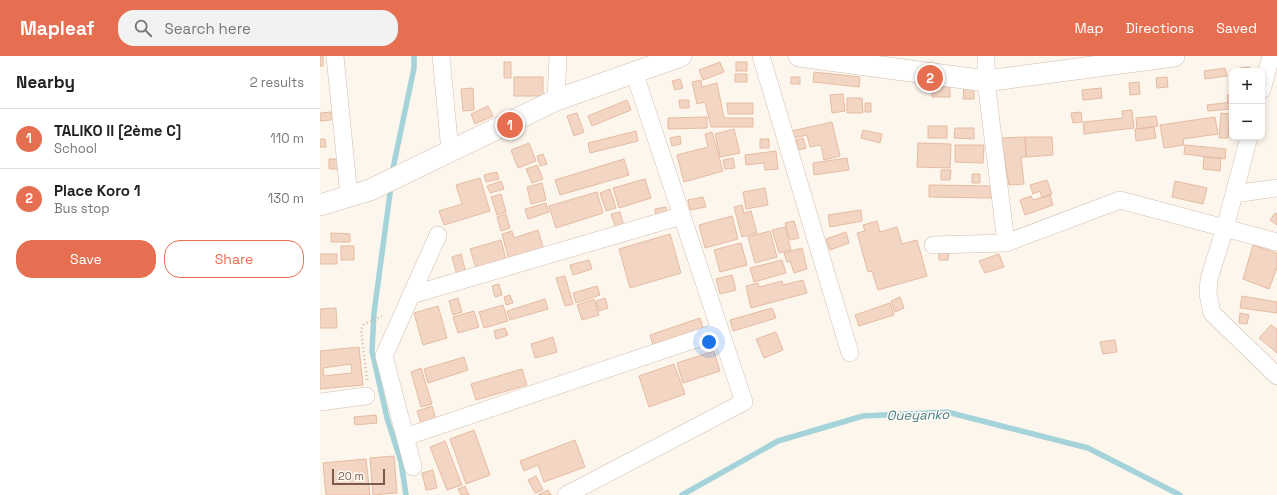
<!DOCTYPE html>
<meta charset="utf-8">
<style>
body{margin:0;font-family:"Space Grotesk",sans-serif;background:#f2f2f2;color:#222}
.controls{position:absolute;right:12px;top:12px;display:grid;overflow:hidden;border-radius:8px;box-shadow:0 2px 6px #0003}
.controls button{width:36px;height:36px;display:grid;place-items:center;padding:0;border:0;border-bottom:1px solid #e0e0e0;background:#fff;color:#222;font:20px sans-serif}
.scale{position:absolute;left:12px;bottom:10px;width:53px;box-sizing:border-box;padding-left:4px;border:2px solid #7a5c4d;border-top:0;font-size:11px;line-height:14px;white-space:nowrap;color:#7a5c4d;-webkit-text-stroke:3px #fffaf3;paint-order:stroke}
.you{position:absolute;left:389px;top:286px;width:14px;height:14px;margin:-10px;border:3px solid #fff;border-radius:50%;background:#1a73e8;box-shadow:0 0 0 6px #1a73e833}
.badge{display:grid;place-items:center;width:26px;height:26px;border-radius:50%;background:#e76f51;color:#fff;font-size:13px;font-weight:700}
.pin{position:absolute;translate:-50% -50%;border:2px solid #fff;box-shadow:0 1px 4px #0006}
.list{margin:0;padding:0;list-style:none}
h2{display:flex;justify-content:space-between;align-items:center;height:52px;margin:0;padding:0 16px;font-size:17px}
h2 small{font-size:13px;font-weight:400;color:#767676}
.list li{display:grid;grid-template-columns:26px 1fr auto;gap:12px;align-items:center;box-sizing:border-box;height:60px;padding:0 16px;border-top:1px solid #e0e0e0}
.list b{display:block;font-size:15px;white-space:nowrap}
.list p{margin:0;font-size:13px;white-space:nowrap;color:#767676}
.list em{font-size:13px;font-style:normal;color:#767676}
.actions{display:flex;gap:8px;padding:12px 16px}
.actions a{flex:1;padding:9px 0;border:1px solid #e76f51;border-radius:16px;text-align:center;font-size:14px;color:#e76f51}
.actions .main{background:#e76f51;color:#fff}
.icon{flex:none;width:22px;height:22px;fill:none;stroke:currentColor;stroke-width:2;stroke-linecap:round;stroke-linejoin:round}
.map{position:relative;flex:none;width:957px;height:439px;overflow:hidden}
header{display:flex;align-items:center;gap:24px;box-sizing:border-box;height:56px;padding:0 20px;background:#e76f51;color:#fff}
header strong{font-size:19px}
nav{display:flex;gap:22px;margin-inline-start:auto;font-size:14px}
.search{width:280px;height:36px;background:#f2f2f2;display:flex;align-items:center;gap:10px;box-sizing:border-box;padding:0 14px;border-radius:16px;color:#767676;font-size:15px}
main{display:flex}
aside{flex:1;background:#fff}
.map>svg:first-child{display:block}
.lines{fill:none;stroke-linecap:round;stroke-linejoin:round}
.stream{stroke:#a5d3da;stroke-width:5.5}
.building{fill:#f3d5c3;stroke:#e6bba3;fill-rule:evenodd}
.minor-casing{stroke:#d1beb0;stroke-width:18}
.tertiary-casing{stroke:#d1beb0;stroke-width:22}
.path{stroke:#d9b8a5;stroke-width:2.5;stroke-dasharray:1 3;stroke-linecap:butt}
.minor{stroke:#fff;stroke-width:17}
.tertiary{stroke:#fff;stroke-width:21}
.labels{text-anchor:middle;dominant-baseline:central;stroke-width:3;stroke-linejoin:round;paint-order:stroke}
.water-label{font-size:13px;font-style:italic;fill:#437c86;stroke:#fffaf3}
</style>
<header>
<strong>Mapleaf</strong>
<div class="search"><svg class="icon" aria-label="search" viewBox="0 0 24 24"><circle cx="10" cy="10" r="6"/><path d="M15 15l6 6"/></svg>Search here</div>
<nav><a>Map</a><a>Directions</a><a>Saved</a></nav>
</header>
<main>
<aside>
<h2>Nearby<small>2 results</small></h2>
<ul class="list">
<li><span class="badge">1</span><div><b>TALIKO II [2ème C]</b><p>School</p></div><em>110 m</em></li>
<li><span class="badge">2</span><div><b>Place Koro 1</b><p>Bus stop</p></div><em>130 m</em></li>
</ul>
<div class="actions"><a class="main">Save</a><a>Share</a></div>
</aside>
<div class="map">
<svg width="957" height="439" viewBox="0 0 957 439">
<rect width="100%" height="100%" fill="#fdf6ec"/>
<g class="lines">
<path class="stream" d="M72,117L94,12V0
M71,130L54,257L52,295L67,362L81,406L86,439
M362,439L458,385L543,360L627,356L768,392L860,439"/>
</g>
<path class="building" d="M0,0H3V10H0Z
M184,6H191V22H184Z
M400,6L404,16L383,24L379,14Z
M416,6H427V15H416Z
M930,11V15H920V12Z
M905,12L907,20L885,23L884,15Z
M494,16L540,21L539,31L493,26Z
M415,18H427V26H415Z
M194,21H223V40H194Z
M471,21H480V28H471Z
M847,21L848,31L837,32L836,22Z
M360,23L363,32L355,34L352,25Z
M381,24L382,31L397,27L404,62H433V71H391L385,46L377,48L372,26Z
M819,26L820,38L810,39L809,27Z
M644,28L654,29V43H643Z
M612,31H630V41H612Z
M153,32L154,54L143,55L141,33Z
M781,32L782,42L763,44L762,34Z
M523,38L525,55L512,57L510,39Z
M912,38V46L908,47L907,39Z
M527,42H542L543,57H527Z
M307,44L311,54L272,70L268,60Z
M359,44H369V52H360Z
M912,46V53L888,55L887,49Z
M407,47H433V58H408Z
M545,47H551V56H545Z
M168,50L173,60L155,68L151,58Z
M812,54L814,72L764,78L763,66L803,62L802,55Z
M11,56V64L0,65V57Z
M761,56L762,66L753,67L751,57Z
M257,57L264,76L254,80L247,60Z
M901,57L910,58L908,82H899Z
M836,60L838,70L817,73L816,62Z
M387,61V72L348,73V62Z
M895,61L898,78L863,83L864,89L844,92L840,69Z
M512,66L520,100L504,104L501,89L490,91L487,79L474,82L472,75Z
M608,70H627V82H608Z
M834,71L836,82L816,85L815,73Z
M635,72H654V83L634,82Z
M414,73L420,97L400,101L395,78Z
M543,74L562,78L560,87L541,82Z
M316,75L318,85L270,97L268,87Z
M392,76L403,115L364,126L357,99L388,91L385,78Z
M360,80L361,88L352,90L350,82Z
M705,81L706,101H701L704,128L689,129L681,82Z
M705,81H732L733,99L706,101Z
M483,82L486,92L479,94L476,84Z
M0,83H5L6,91H0Z
M440,83H449V92H440Z
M209,87L216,105L198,112L191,94Z
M598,87L631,88L630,112L597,111Z
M635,89H664L663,107L635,106Z
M865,89L906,93L905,103L864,98Z
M456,95L458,113L445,114L444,107L426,109L425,99Z
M223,98L227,108L220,110L217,100Z
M884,101L901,102L900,115L883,113Z
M413,102L415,112L405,113L403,104Z
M527,102L529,114L494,119L493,107Z
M9,103H20V113H9Z
M304,103L309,119L240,139L235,124Z
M217,109L223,123L212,127L206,113Z
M621,114H631L630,124H621Z
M177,116L179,123L166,126L164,119Z
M652,118H660V127H652Z
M160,122L170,155L124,169L119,155L142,148L136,129Z
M325,123L331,142L299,152L293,132Z
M727,124L732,138L722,142L720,135L713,138L710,129Z
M181,125L184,133L170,137L167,130Z
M855,125L887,132L883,148L852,141Z
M222,127L226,144L211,148L207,131Z
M609,129L671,130V142L609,141Z
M445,132L448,149L426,153L423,136Z
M290,133L296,152L286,155L280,137Z
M277,136L283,157L236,172L229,150Z
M181,138L186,156L177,159L171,141Z
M730,139L733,149L705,159L700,144L711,140L713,144Z
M383,141L386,151L370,154L368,144Z
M226,147L229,156L208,163L205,153Z
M422,149L424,157L431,155L437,177L422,181L414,151Z
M346,151L348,160L337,163L335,153Z
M541,154L542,165L510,171L508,159Z
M300,156L304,171L296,173L291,158Z
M955,157L957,158V169L950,164Z
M186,158L190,172L181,175L177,161Z
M412,160L418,183L385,192L379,169Z
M474,165L479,182L470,184L465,167Z
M557,165L560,176L577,171L582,188L597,184L607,220L558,234L552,215L548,216L537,177L545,175L543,169Z
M465,171L471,194L459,197L452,174Z
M218,174L224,194L189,204L182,178L192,175L194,182Z
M450,175L457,201L435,207L428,181Z
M526,176L529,187L510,194L506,183Z
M11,177L30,178V186H11Z
M350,178L361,217L310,232L299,193Z
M181,184L186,203L156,212L150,193Z
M421,187L427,209L400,216L394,194Z
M933,189L957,197V212L949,233L923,223Z
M21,190H34V204H21Z
M482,192L487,213L474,217L470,205L467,206L464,197Z
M619,196H629L628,204H619Z
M0,198H17V208H0Z
M141,198L146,217L137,219L132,201Z
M679,198L684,211L665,217L659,205Z
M269,204L272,213L253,219L250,209Z
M462,204L466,217L434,226L430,212Z
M412,219L416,234L400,238L396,223Z
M245,220L253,248L245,250L236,222Z
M483,224L487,237L431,252L426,230L438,227L439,231L462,225L463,229Z
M179,228L182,239L175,241L172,230Z
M277,230L280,239L256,247L253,237Z
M190,239L193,247L186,249L184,241Z
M922,240L957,246V257L920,252Z
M580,241L584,252L575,256L571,245Z
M138,242L142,256L133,259L129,245Z
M285,242L288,252L279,255L276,245Z
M225,243L228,253L190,264L187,255Z
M274,243L279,259L262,264L257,249Z
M570,247L574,259L539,270L535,259Z
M183,249L188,265L164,272L159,256Z
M118,250L127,282L103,289L94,257Z
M16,252L17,272H0V253Z
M452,252L456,262L413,275L410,264Z
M154,255L159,271L138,277L133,261Z
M920,257L929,259L927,268L919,267Z
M380,262L383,272L333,289L330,279Z
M951,269L957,273V297L939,282Z
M185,272L188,279L176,283L174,275Z
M456,276L463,294L444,302L436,283Z
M233,281L237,296L215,302L211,288Z
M795,284L797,296L783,298L780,286Z
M39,291L43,329L0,333V295ZM31,308L32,317L4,320L3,312Z
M394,295L400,315L363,327L357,307Z
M144,301L148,314L108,327L104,313Z
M354,308L365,338L329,351L319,320Z
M101,312L112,348L101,351L91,316Z
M202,313L207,329L156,344L151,328Z
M112,350L116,363L101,367L97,355Z
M56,359L57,367L35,369L34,361Z
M154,374L170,419L146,428L130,383Z
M255,384L265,411L224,426L218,409L204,415L200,405Z
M125,385L142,429L127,434L110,391Z
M74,400L77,437L53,439L50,402Z
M46,403L50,439H6L3,407Z
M113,414L117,432L106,434L102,417Z
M216,420L223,434L215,437L208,424Z
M145,430L149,439H141L138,433Z
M228,434L231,439H218Z"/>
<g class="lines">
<g class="minor-casing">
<path id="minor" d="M15,0L29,140
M121,0L130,95
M441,0L530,297
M666,0V25L686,187
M942,34L951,0
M236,44L238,0
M929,81L905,172L889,223L888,238L892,257L957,320
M914,138L957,132
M613,189L686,187L800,144L957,186
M91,239L361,160
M0,346L46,340
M85,381L400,275
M93,411L64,300L118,179
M246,439L424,346L314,16"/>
</g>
<g class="tertiary-casing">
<path id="tertiary" d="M479,0L666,25L854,0
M0,149L50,134L236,44L361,0"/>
</g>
<path class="path" d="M47,324L41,274L44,268L62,260"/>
<use href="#minor" class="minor"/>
<use href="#tertiary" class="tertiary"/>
</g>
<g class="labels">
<g class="water-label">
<text transform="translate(598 359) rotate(-1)">Oueyanko</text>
</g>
</g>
</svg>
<div class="controls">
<button>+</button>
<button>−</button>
</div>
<div class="scale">20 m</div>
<div class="you"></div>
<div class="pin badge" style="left:190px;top:69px">1</div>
<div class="pin badge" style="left:610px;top:22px">2</div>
</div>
</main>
